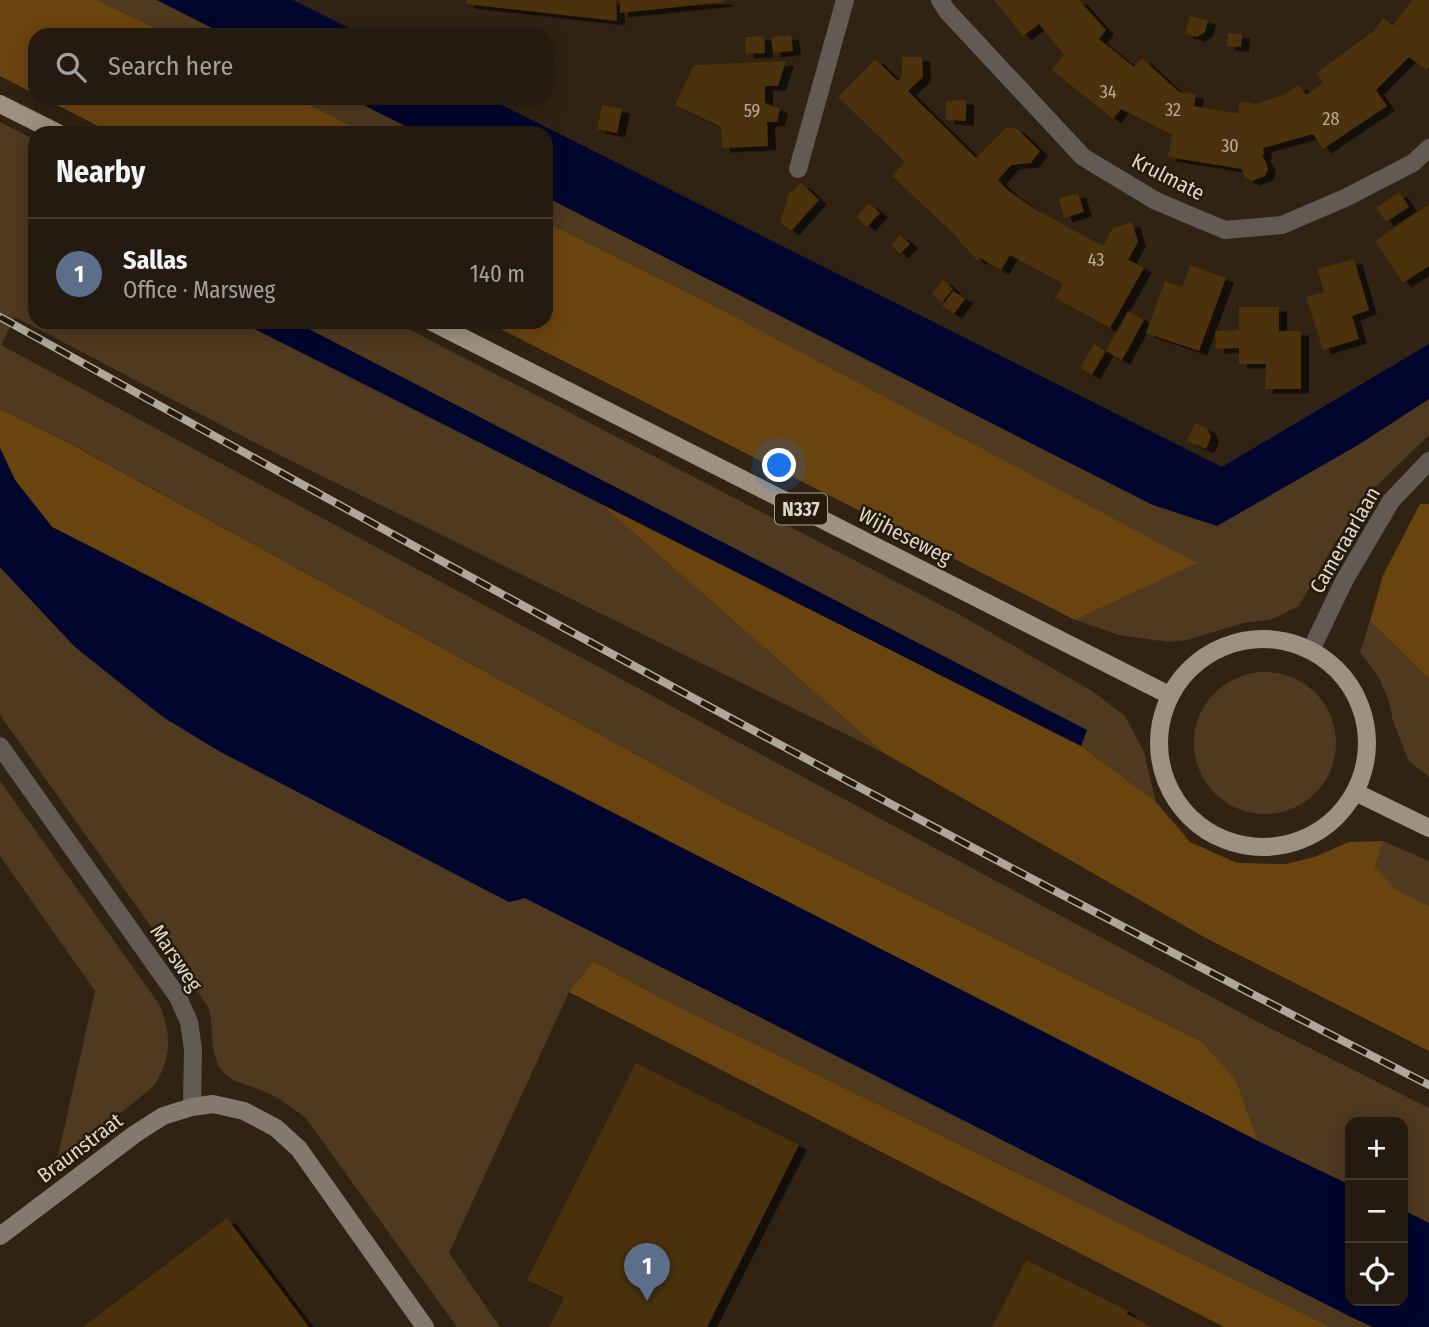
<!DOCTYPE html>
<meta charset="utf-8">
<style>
body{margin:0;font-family:"Fira Sans Condensed",sans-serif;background:#30271d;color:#f1f3f6}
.controls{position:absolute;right:21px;bottom:21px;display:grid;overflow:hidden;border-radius:14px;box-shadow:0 4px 18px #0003}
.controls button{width:63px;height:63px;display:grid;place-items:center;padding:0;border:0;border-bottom:2px solid #41382f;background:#241a0f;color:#f1f3f6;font:35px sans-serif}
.you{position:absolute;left:780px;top:466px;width:24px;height:24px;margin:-18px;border:5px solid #fff;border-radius:50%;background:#1a73e8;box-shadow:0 0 0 10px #1a73e833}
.badge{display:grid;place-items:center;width:46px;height:46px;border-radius:50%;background:#bca0f2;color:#fff;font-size:23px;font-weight:700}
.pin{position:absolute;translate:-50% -58px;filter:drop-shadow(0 2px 4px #0008)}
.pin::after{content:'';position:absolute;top:37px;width:24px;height:21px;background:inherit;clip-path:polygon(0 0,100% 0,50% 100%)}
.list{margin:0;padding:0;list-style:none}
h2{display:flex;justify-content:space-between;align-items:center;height:91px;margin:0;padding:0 28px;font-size:30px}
h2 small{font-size:23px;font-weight:400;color:#a3a19e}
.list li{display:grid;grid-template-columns:46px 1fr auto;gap:21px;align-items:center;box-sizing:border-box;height:112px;padding:0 28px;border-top:2px solid #41382f}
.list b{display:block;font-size:26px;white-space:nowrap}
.list p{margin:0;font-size:23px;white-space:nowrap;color:#a3a19e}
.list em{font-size:23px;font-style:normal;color:#a3a19e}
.icon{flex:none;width:38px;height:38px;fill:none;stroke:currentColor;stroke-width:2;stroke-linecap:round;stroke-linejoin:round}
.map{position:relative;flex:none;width:1429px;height:1327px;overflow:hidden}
.search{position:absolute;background:#241a0f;box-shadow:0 4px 18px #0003;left:28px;top:28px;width:525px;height:77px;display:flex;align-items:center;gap:18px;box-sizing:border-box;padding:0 24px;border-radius:21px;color:#a3a19e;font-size:26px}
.panel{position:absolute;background:#241a0f;box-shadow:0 4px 18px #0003;left:28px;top:126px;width:525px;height:203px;border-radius:21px}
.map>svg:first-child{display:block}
.green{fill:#4f391f}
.forest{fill:#6a440f}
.water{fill:#00062d}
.building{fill:#4c3007;filter:url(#shadow)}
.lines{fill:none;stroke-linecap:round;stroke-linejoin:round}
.street{stroke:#625b54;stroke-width:18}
.secondary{stroke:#84796e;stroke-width:18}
.primary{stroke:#9e9182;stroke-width:18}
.rail-casing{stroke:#b0a79b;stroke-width:8}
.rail{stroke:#261a0b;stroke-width:5;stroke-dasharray:16;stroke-linecap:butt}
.labels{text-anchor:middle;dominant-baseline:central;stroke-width:5;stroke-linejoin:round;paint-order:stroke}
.number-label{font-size:18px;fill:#baad9c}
.shield{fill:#261a0b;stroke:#a89e93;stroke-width:2}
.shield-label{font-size:19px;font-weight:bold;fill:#dfd7cd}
.street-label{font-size:21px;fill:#dfd7cd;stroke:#261a0b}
</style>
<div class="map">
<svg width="1429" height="1327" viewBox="0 0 1429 1327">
<defs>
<filter id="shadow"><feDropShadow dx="8" dy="4.5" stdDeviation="0" flood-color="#0009"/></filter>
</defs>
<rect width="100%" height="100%" fill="#302314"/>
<path class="green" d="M97,0H157L226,35H170Z
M295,98H350L419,133H366Z
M0,122L35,140V322H240L601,504L884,753L267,449L15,317L1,345L1260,1023L1429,1108V1223L1403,1210V1122H1350V1185L1258,1141L1236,1080L1202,1042L730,806L72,444L0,409Z
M546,197L1153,505L1358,445L1429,399V435L1369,493L1335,543L1299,606L1273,619L1243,623L1187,640L1168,642L1119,635L1075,620L1196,563L707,302L546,222Z
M295,322H395L962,616L1092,691L1125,716L1144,752L1156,802L1081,746L1086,730Z
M0,567L75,647L163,717L219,751L509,902L525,898L1373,1327H1331L661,998L593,961L569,992L449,1253L500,1327H457L305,1117C292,1108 279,1097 263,1091C243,1082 224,1083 216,1059C209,1041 215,1022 207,1005L0,715Z
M1370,621L1429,679V777L1408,760L1393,721L1389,701L1379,678L1360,652Z
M1194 743a71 71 0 1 1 142 0a71 71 0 1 1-142 0Z
M0,781L159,1004C172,1034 172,1059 153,1087L56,1164L95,991L0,856Z
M1383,841L1429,861V906L1397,890L1375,867Z"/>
<path class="forest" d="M0,0H97L170,35H35V94L0,76Z
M43,98H295L366,133H112Z
M546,222L707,302L1197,563L1075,620L487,322H546Z
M0,409L71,444L730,806L1202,1042L1236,1080L1258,1141L52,527L15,480L0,448Z
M601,504L1081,746L1156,802L1190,842L1237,863L1286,864L1314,857L1349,842L1383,841L1375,867L1397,890L1429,906V1051L1204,937L884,753Z
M1420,504H1429V679L1370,621L1383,575Z
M593,961L661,998L1331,1327H1224L569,992Z"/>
<path class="water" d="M157,0H293L363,35H226Z
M350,98H488L1222,467L1429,344V399L1358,445L1217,526L1153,505L546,197V133H419Z
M241,322H295L1087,730L1081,746Z
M0,448L15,480L52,527L1258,1141L1350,1185V1301H1403V1210L1429,1223V1327H1373L1353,1318L525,898L509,902L219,751L163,717L75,647L0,567Z"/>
<path class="building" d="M467,0H616L617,21L466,4Z
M620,0H725V2L620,13Z
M994,0H1079L1106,30L1099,39L1134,67L1142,58L1179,92L1196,94L1194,106L1216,110L1238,113L1240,101L1256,104L1285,94L1299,85L1306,95L1323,83L1316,73L1374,31L1383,18L1393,25L1412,0H1429V67L1427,70L1409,57L1376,90L1387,106L1323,149L1313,134L1263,148L1264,154L1262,156L1266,162L1268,169L1265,176L1252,181L1245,178L1242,169L1168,157L1172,135L1121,109L1113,119L1052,70L1064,55L1039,24L1023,36Z
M1190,16L1208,20L1205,32L1197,37L1185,34Z
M1228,33L1242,34L1241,47L1227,46Z
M791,35L793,51L773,53L771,37Z
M764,36L765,53L746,54L745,37Z
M902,57H922L923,77L908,91L976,158L1007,127L1017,129L1040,151L1031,163L1011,165L998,180L1009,191L1033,208L1103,246L1113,228L1132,222L1138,242L1128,260L1144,268L1110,328L1055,298L1063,284L1010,255L1001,270L980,258L978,261L958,240L959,239L892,176L905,162L838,97L875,59L898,81L902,77Z
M786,61L778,86H765V103L780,109L777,122H767L768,146L722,148L721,127L675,105L694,65Z
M966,100V121L946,120V101Z
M602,105L622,109L617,133L597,129Z
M801,183L819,200L791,231L780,222L789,194Z
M1399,192L1409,207L1386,222L1376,208Z
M1078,193L1084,212L1064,218L1059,198Z
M869,203L880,213L867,227L856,217Z
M1429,204V266L1403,283L1375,241Z
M900,235L910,244L900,254L891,245Z
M1354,259L1369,310L1352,316L1359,339L1323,350L1306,297L1324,292L1317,269Z
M1190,265L1226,278L1199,351L1146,333L1165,281L1182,287Z
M943,280L953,289L942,302L932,294Z
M953,291L965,299L954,314L942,306Z
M1239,307H1279V331H1301V389H1265L1266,364H1239V348L1216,349L1215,331L1239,330Z
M1128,311L1144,320L1122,360L1106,351L1092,375L1080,368L1094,344L1106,351Z
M1195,423L1207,428L1211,437L1206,449L1187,441Z
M636,1063L799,1145L707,1327H549L564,1298L527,1280Z
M227,1218L309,1327H83L160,1269Z
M1026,1260L1128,1311L1127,1314L1152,1327H992Z"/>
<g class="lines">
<path class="street" d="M940,0L947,11L1083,157L1156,201L1225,230L1282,225L1345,198L1413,163L1429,148
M798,169L845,0
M1311,650L1344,581L1391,501L1429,461
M0,746L178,997L189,1022L193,1049L192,1107"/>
<path class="secondary" d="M0,1236L135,1134L163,1116L192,1107L213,1104L244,1111L276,1128L299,1149L425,1327"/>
<path class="primary" d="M0,104L58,133
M432,322L1169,695
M1159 743a104 104 0 1 1 208 0a104 104 0 1 1-208 0Z
M1355,792L1429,828"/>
<g class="rail-casing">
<path id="rail" d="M0,317C472,580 947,839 1429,1085"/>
</g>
<use href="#rail" class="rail"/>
</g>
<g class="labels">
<g class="number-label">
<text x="1108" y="92">34</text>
<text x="1173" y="110">32</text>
<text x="752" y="111">59</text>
<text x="1331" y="119">28</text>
<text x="1230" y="146">30</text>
<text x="1096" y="260">43</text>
</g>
<rect class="shield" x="775" y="493.5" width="52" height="31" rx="5"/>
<g class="shield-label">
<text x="801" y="509">N337</text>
</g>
<g class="street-label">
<text transform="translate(1168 177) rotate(27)">Krulmate</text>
<text transform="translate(905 536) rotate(27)">Wijheseweg</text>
<text transform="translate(1345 540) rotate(-60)">Cameraarlaan</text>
<text transform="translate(176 958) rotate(56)">Marsweg</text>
<text transform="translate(80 1148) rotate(-37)">Braunstraat</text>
</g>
</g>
</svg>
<div class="controls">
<button>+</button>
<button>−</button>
<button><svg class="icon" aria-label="locate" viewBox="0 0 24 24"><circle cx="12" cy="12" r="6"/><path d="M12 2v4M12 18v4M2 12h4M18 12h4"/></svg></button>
</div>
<div class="you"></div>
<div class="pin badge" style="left:647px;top:1301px;background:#5c6f8a">1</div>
<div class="search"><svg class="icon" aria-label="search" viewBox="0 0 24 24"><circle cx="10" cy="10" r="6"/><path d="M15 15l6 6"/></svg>Search here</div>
<section class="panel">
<h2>Nearby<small></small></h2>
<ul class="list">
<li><span class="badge" style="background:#5c6f8a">1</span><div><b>Sallas</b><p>Office · Marsweg</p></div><em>140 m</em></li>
</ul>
</section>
</div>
